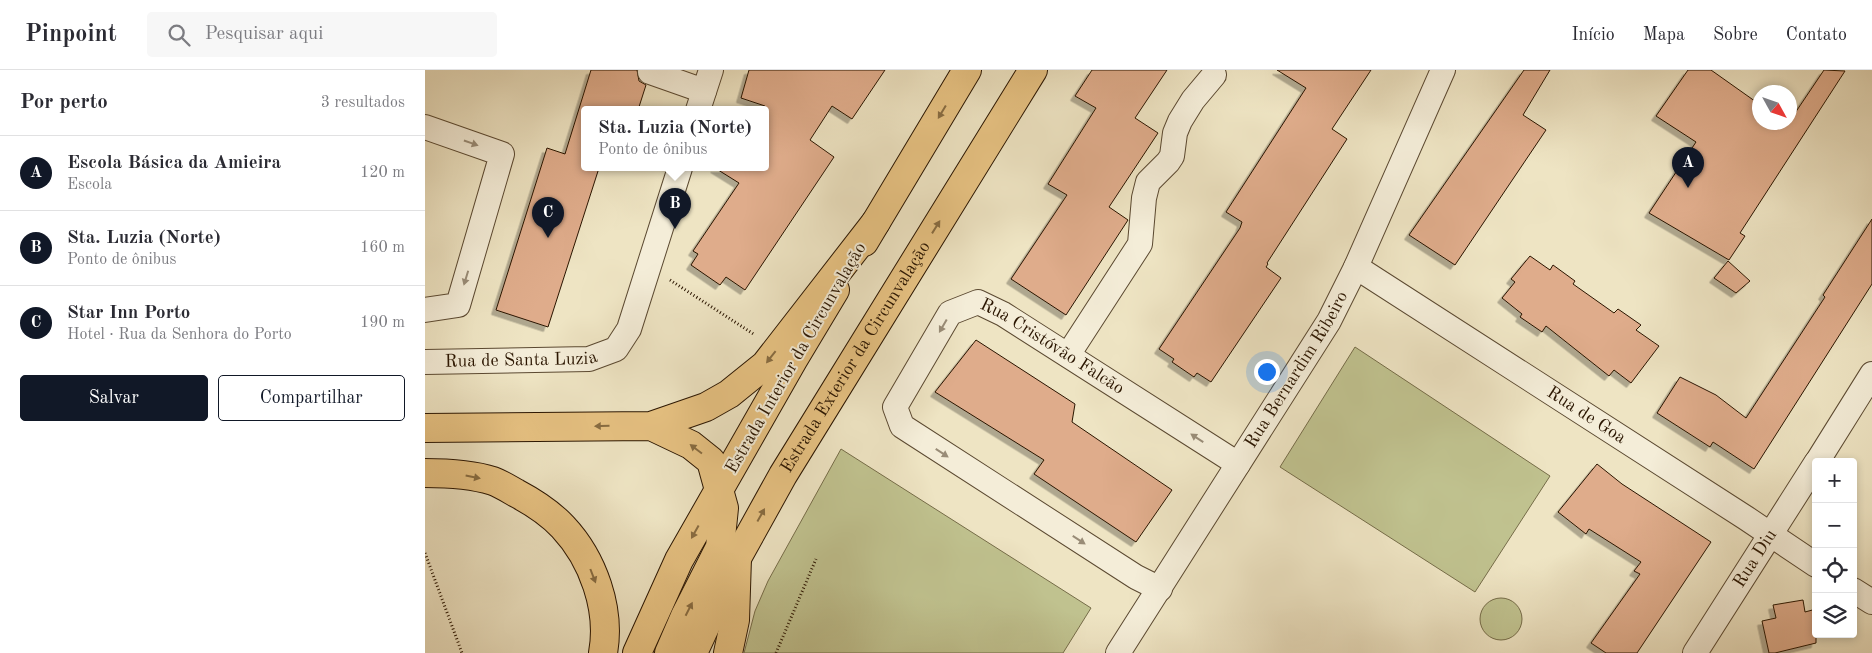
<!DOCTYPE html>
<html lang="pt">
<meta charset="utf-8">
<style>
body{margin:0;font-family:"Old Standard TT",serif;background:#f7f7f7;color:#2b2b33}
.controls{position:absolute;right:15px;bottom:15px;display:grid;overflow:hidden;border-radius:5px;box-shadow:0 2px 8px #0003}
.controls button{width:45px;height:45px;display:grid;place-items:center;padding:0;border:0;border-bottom:1px solid #e1e1e2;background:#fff;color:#2b2b33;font:25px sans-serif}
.compass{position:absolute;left:1327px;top:15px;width:45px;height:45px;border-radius:50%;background:#fff;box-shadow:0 2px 8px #0003;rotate:130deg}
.you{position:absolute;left:841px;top:301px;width:18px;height:18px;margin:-12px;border:4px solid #fff;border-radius:50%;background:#1a73e8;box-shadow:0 0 0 8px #1a73e833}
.badge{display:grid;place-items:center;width:32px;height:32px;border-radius:50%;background:#111827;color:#fff;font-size:16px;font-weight:700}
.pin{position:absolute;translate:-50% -41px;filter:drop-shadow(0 1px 2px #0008)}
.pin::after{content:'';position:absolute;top:26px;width:18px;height:15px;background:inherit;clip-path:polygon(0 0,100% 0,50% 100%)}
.popup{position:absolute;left:156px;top:36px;width:188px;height:65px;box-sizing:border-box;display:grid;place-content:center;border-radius:5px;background:#fff;filter:drop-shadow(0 1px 4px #0005);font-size:16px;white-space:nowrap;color:#7c7c81}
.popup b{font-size:19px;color:#2b2b33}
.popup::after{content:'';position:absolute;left:50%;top:100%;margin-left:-10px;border:10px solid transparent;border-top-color:#fff}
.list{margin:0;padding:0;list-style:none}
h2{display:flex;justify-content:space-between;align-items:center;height:65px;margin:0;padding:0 20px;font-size:21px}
h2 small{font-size:16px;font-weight:400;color:#7c7c81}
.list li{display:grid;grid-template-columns:32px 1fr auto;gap:15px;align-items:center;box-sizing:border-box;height:75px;padding:0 20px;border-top:1px solid #e1e1e2}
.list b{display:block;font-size:19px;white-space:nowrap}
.list p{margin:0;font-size:16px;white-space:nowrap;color:#7c7c81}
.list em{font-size:16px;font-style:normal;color:#7c7c81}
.actions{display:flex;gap:10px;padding:15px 20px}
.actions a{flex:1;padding:11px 0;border:1px solid #111827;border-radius:5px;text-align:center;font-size:18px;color:#111827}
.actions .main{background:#111827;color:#fff}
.icon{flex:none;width:28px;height:28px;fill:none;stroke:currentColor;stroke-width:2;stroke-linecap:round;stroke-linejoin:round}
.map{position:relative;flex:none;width:1447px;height:583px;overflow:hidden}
header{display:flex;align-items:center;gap:30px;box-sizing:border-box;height:70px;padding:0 25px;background:#fff;border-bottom:1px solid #e1e1e2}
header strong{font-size:24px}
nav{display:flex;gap:28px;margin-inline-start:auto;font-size:18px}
.search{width:350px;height:45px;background:#f7f7f7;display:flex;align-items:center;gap:12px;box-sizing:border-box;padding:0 18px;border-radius:5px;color:#7c7c81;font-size:19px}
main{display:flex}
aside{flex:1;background:#fff}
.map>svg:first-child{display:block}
.green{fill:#c0c28f;stroke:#756c48}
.building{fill:#dfac8b;stroke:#2a1500;filter:url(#shadow)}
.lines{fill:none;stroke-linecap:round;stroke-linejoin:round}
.minor-casing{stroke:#5b4931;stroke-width:26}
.major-casing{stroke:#2a1500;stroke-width:30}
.highway-casing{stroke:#2a1500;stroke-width:30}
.path{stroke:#2a1500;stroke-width:3;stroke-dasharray:1 2.5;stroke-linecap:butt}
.minor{stroke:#f4edd8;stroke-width:24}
.major{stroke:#e7c282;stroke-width:28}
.highway{stroke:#e7c282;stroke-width:28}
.oneway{fill:#886c41}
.oneway2{fill:#998c77}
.labels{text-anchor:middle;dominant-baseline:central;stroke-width:4;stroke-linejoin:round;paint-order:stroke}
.street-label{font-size:18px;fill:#2a1500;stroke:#f4edd8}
</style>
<header>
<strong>Pinpoint</strong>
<div class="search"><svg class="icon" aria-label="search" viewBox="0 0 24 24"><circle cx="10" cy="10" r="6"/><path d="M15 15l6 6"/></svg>Pesquisar aqui</div>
<nav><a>Início</a><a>Mapa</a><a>Sobre</a><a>Contato</a></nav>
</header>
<main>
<aside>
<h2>Por perto<small>3 resultados</small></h2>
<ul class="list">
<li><span class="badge">A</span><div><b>Escola Básica da Amieira</b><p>Escola</p></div><em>120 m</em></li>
<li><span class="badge">B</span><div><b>Sta. Luzia (Norte)</b><p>Ponto de ônibus</p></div><em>160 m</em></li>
<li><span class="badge">C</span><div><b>Star Inn Porto</b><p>Hotel · Rua da Senhora do Porto</p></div><em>190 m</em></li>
</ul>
<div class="actions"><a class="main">Salvar</a><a>Compartilhar</a></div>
</aside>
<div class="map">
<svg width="1447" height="583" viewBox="0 0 1447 583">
<defs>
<filter id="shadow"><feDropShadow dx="-4.5" dy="4.5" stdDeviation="0" flood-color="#0004"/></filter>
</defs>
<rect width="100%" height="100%" fill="#eee4c3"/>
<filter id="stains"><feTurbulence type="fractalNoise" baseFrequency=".004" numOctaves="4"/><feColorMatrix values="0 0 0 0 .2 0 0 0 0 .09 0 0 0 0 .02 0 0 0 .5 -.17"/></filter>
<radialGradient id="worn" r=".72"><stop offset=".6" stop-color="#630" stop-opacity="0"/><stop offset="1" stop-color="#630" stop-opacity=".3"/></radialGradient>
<path class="green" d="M930,277L1125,406L1050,522L855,397Z
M416,379L666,538L638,583H319L330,541L343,511Z
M1055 549a21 21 0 1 1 42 0a21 21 0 1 1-42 0Z"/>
<path class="building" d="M166,0H212L214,11L221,15L213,40H160V98H174L123,257L71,240L122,78L140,84Z
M324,0H460L427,49L407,36L385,70L409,87L320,220L301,207L295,215L266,195L273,184L268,181L314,113L290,98H340V36L316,28Z
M667,0H742L710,48L733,63L684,137L703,150L641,245L586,209L642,125L623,114L671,38L650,26Z
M852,0H946L907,59L922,69L842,193L843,194L841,197L856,208L786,312L772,303L769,307L747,292L749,289L734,279L815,158L817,152L801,142L881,18Z
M1099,0H1125L1098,45L1121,60L1030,195L984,165Z
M1263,0H1286L1334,34V52H1364L1399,0L1420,1L1315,163L1320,166L1304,190L1224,143L1271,72L1231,46Z
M1447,149V214L1329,399L1288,372L1285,377L1232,343L1255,307L1291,325L1321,348L1400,227L1398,225Z
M1105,186L1125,200L1128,195L1150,211L1148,214L1189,243L1193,239L1216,255L1211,260L1234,276L1206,313L1189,300L1184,306L1121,256L1117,262L1095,247L1097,244L1077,228L1090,212L1086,209Z
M1303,191L1325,211L1311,223L1289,208Z
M551,270L650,334L647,352L747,420L711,472L609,404L619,390L510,322Z
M1172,394L1197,414L1286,472L1212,583H1181L1166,573L1215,504L1209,501L1216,492L1164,459L1161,464L1133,442Z
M1378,530L1380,542L1391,539V573L1350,583H1344L1337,551L1351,548L1348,535Z"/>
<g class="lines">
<g class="minor-casing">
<g id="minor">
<path d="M225,2L279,21"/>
<path d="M273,40L286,0"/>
<path d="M0,57L77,84L33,235L0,240"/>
<path id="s1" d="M931,197L1321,448L1391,495"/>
<path d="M643,285L715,174L719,128L723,112L743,92L747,86L750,63L755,51L768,30L789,5"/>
<path id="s2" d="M0,292L164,289L191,279L204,259L255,98"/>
<path d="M1392,392L1447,304"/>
<path id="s3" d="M735,519L711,507L477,356L470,337L525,243L553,232L578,244L813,394"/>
<path d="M1428,520L1447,532"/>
<path id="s4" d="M693,583L904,251L931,197L1018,0"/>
<path id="s5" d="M1270,583L1391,393"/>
</g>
</g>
<g class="major-casing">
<g id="major">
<path d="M439,172L542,0"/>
<path d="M212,583L254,490L368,290L410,220"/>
<path id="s6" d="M268,583L312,488L358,405L608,0"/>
</g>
</g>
<g class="highway-casing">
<path id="highway" d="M226,356L266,375L286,391L299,438L295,477L260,546L244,583
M0,358L226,356L281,337L304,324L340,295L451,152
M0,403C22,403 46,404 68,411C76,414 84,419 91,423C108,432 125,443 138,457C168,489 186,539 178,583
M303,583L310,550L312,488"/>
</g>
<path class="path" d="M245,210L330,265
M0,483L37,583
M351,583L391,489"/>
<use href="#minor" class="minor"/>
<use href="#major" class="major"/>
<use href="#highway" class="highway"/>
</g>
<defs><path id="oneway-solid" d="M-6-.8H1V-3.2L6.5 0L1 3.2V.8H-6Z" transform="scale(1.25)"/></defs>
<g class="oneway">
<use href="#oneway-solid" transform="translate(517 42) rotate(121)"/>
<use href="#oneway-solid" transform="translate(511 157) rotate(-58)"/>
<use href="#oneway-solid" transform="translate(346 287) rotate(128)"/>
<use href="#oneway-solid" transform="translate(177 356) rotate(179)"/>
<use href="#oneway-solid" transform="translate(271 379) rotate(-143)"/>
<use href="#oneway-solid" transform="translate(48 407) rotate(11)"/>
<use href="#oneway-solid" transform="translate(336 445) rotate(-61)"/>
<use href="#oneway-solid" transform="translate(270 462) rotate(119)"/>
<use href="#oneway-solid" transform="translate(168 506) rotate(69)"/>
<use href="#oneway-solid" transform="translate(264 539) rotate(-63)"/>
</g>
<g class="oneway2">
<use href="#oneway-solid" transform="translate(46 73) rotate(19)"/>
<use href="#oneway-solid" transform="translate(41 208) rotate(107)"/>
<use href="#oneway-solid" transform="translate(518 256) rotate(120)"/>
<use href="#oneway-solid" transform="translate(772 368) rotate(-147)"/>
<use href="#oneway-solid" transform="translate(517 383) rotate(33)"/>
<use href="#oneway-solid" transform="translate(654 470) rotate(33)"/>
</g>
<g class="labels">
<g class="street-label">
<text stroke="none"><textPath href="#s3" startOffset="551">Rua Cristóvão Falcão</textPath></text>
<text stroke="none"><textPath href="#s2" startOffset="96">Rua de Santa Luzia</textPath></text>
<text transform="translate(371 288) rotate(-60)">Estrada Interior da Circunvalação</text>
<text stroke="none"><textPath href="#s6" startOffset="338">Estrada Exterior da Circunvalação</textPath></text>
<text stroke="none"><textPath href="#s4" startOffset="335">Rua Bernardim Ribeiro</textPath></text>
<text stroke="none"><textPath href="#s1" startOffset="274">Rua de Goa</textPath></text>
<text stroke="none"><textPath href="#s5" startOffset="112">Rua Diu</textPath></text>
</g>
</g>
<rect width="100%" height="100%" filter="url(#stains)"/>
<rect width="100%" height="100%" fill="url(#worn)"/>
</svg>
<div class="controls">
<button>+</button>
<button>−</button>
<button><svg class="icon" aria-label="locate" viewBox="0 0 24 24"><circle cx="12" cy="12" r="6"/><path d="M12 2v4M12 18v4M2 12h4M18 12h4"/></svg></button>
<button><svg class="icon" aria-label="layers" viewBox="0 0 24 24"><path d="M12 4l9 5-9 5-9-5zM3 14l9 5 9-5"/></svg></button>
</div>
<svg class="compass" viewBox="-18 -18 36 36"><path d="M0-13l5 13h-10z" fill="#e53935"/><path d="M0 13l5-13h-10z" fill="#7c7c81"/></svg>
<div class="you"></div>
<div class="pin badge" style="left:1263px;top:118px">A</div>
<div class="pin badge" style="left:250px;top:159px">B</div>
<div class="popup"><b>Sta. Luzia (Norte)</b>Ponto de ônibus</div>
<div class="pin badge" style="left:123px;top:168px">C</div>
</div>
</main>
